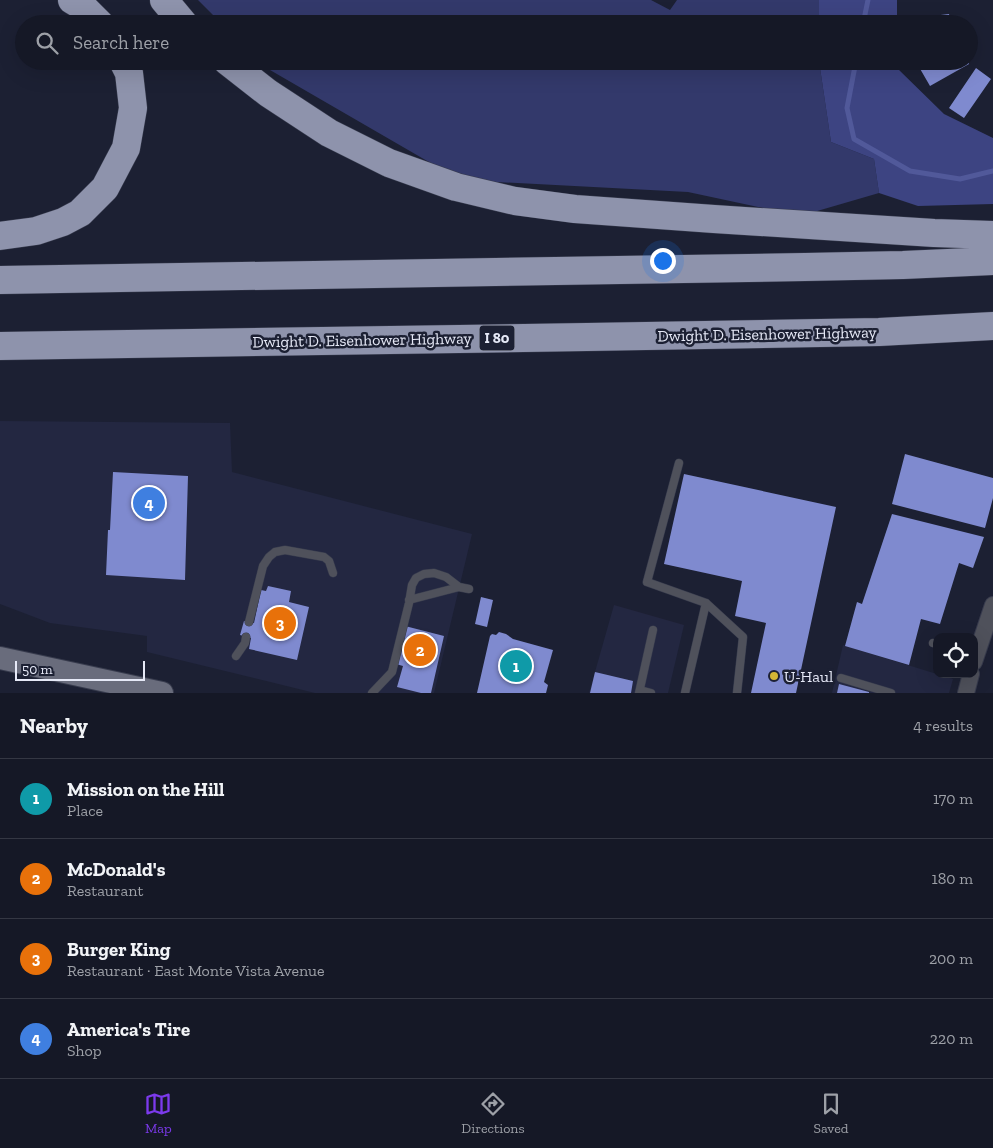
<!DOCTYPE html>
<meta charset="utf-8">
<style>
body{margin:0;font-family:"Zilla Slab",serif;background:#222532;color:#f1f3f6}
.controls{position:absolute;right:15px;bottom:15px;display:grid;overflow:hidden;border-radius:10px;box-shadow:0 5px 20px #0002}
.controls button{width:45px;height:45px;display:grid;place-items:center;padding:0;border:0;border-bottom:1px solid #343743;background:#151826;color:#f1f3f6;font:25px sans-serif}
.scale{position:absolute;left:15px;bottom:12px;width:130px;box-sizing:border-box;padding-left:5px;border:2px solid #e6e9f7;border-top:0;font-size:14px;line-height:18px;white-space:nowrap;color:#e6e9f7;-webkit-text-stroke:4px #1c2033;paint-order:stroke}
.you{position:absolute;left:662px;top:260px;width:18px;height:18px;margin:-12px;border:4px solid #fff;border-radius:50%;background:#1a73e8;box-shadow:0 0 0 8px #1a73e833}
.badge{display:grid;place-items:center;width:32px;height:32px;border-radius:50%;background:#7c3aed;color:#fff;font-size:16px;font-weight:700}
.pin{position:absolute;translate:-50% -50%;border:2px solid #fff;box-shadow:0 1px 5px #0006}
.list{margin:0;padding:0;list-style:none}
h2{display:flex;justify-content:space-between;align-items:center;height:65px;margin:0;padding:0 20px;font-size:21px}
h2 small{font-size:16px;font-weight:400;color:#9da0a7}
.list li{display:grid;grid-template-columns:32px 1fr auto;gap:15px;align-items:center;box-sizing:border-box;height:80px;padding:0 20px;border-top:1px solid #343743}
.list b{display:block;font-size:19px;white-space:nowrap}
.list p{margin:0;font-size:16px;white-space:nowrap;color:#9da0a7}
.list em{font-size:16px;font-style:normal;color:#9da0a7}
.icon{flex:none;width:28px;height:28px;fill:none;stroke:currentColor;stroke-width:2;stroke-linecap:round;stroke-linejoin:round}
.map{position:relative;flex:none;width:993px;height:693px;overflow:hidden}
.search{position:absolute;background:#151826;box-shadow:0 5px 20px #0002;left:15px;right:15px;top:15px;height:55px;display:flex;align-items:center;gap:12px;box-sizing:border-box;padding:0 18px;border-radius:28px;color:#9da0a7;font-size:19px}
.sheet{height:385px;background:#151826}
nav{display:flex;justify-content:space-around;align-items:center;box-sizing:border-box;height:70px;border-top:1px solid #343743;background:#151826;font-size:14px;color:#9da0a7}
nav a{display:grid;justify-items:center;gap:2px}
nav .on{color:#7c3aed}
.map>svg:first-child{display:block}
.built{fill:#232741}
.green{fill:#33396b}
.forest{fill:#3d4482}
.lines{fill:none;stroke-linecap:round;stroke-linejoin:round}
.stream{stroke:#51599a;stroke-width:5}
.building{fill:#7f8acf}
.lane-casing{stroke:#383c4e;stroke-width:9}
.street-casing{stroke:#383c4e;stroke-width:18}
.secondary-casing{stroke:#383c4e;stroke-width:24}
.highway-casing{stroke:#383c4e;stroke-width:29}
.lane{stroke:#4f515b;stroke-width:8}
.street{stroke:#4f515b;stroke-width:16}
.secondary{stroke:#696c7c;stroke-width:22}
.highway{stroke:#8e93ac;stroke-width:28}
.poi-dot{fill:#d3b635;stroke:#1c2033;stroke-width:2}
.labels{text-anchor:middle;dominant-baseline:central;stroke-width:5;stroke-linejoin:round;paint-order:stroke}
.shield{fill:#1c2033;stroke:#a9adbc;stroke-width:1}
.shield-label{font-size:15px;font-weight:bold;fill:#e6e9f7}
.street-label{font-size:16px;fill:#e6e9f7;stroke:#1c2033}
.poi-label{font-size:16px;fill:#e6e9f7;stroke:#1c2033;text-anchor:start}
</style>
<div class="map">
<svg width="993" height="693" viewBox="0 0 993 693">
<rect width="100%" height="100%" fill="#1c2033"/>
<path class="built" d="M0,421L230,423L232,472L472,534L434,693H315L147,652V636L50,623L0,604Z
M614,605L684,625L668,693H589Z
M843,645L953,679L949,693H832Z"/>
<path class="green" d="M198,0H651L670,10L677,0H819V24H222Z
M262,61H819L831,142L874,159L879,193L800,216L688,192L460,180L270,70Z"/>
<path class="forest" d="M819,0H897V24H819Z
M819,61H898V69L944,114L993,138V204L918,206L879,193L874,159L831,142Z"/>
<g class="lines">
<path class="stream" d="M863,24L868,0
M856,61L847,108L854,139L910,171L960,179L993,171"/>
</g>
<path class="building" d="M949,14L951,24H899V20Z
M929,61H968L969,64L930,86L919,67Z
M976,68L991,79L964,118L949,108Z
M905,454L993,478V498L985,528L892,504Z
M113,472L188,476L185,580L106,575L108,530H110Z
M684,474L836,507L796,693H751L766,623L735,616L742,581L664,564Z
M892,514L984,537L973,568L959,563L940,624L921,619L909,665L845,646L857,602L862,604Z
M268,586L291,591L289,602L309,607L297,660L249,649L251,638L240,635L244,621L254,623L261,590L266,591Z
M481,597L493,600L487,627L475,624Z
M405,626L444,636L431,693H421L397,687L403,666L396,664Z
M499,632L506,634L513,639L553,650L544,682L548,685L546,693H477L490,636L492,634L496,635Z
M595,672L633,681L631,693H590Z
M839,684L869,692V693H837Z"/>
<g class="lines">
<g class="lane-casing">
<path id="lane" d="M679,463L647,582L706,603L743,637L737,693
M409,600L459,587
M249,622L263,566L269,557L275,552L285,550L324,557L329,561L333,573
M933,643L937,644
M236,656L245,643L246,637
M841,678L891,693
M640,690L651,693
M372,693L392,672L409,603L412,585L416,578L424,574L434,573L446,577L459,587L469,589
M639,693L653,630
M685,693L706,603"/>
</g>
<g class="street-casing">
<path id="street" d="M974,662L993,605
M966,693L971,674"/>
</g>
<g class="secondary-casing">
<path id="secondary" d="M0,658L162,693"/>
</g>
<g class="highway-casing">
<path id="highway" d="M72,0L82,6L100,24
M164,0L184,24
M227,61L268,93L329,133L389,163L456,187L515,201L575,209L714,219L934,233L993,235
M0,236L36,231L63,222L80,213L105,188L126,148L133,108L129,73L123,61
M0,280L805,267L903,265L993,261
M0,346L587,337L879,332L993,326"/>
</g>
<use href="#lane" class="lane"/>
<use href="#street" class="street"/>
<use href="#secondary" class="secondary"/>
<use href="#highway" class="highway"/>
</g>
<circle class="poi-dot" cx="774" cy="676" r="5"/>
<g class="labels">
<rect class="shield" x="479.5" y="325.5" width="35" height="25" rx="4"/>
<g class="shield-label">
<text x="497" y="338">I 80</text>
</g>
<g class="street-label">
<text transform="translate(767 334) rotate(-1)">Dwight D. Eisenhower Highway</text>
<text transform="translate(362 340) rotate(-1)">Dwight D. Eisenhower Highway</text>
</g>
<g class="poi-label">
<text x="784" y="676">U-Haul</text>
</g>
</g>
</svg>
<div class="controls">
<button><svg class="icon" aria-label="locate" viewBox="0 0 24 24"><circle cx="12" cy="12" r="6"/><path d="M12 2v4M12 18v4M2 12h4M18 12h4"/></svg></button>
</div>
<div class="scale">50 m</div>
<div class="you"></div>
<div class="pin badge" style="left:516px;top:666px;background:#0f9aa8">1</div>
<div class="pin badge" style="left:420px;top:650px;background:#e8710a">2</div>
<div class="pin badge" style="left:280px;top:623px;background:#e8710a">3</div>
<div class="pin badge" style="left:149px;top:503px;background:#3f7fe0">4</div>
<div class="search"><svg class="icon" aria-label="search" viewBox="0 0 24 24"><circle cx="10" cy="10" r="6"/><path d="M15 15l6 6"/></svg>Search here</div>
</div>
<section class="sheet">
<h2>Nearby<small>4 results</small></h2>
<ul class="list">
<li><span class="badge" style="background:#0f9aa8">1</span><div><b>Mission on the Hill</b><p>Place</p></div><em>170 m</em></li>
<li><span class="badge" style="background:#e8710a">2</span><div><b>McDonald's</b><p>Restaurant</p></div><em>180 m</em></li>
<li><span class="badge" style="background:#e8710a">3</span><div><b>Burger King</b><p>Restaurant · East Monte Vista Avenue</p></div><em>200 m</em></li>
<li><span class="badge" style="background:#3f7fe0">4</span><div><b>America's Tire</b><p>Shop</p></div><em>220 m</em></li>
</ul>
</section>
<nav>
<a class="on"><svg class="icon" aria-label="map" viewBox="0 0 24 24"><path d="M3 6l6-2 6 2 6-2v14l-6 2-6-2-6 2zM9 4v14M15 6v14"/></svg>Map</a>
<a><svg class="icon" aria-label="directions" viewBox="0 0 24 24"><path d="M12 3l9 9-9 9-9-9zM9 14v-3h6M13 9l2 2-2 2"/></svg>Directions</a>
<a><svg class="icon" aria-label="saved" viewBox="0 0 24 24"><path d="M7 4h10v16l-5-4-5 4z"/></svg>Saved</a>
</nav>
